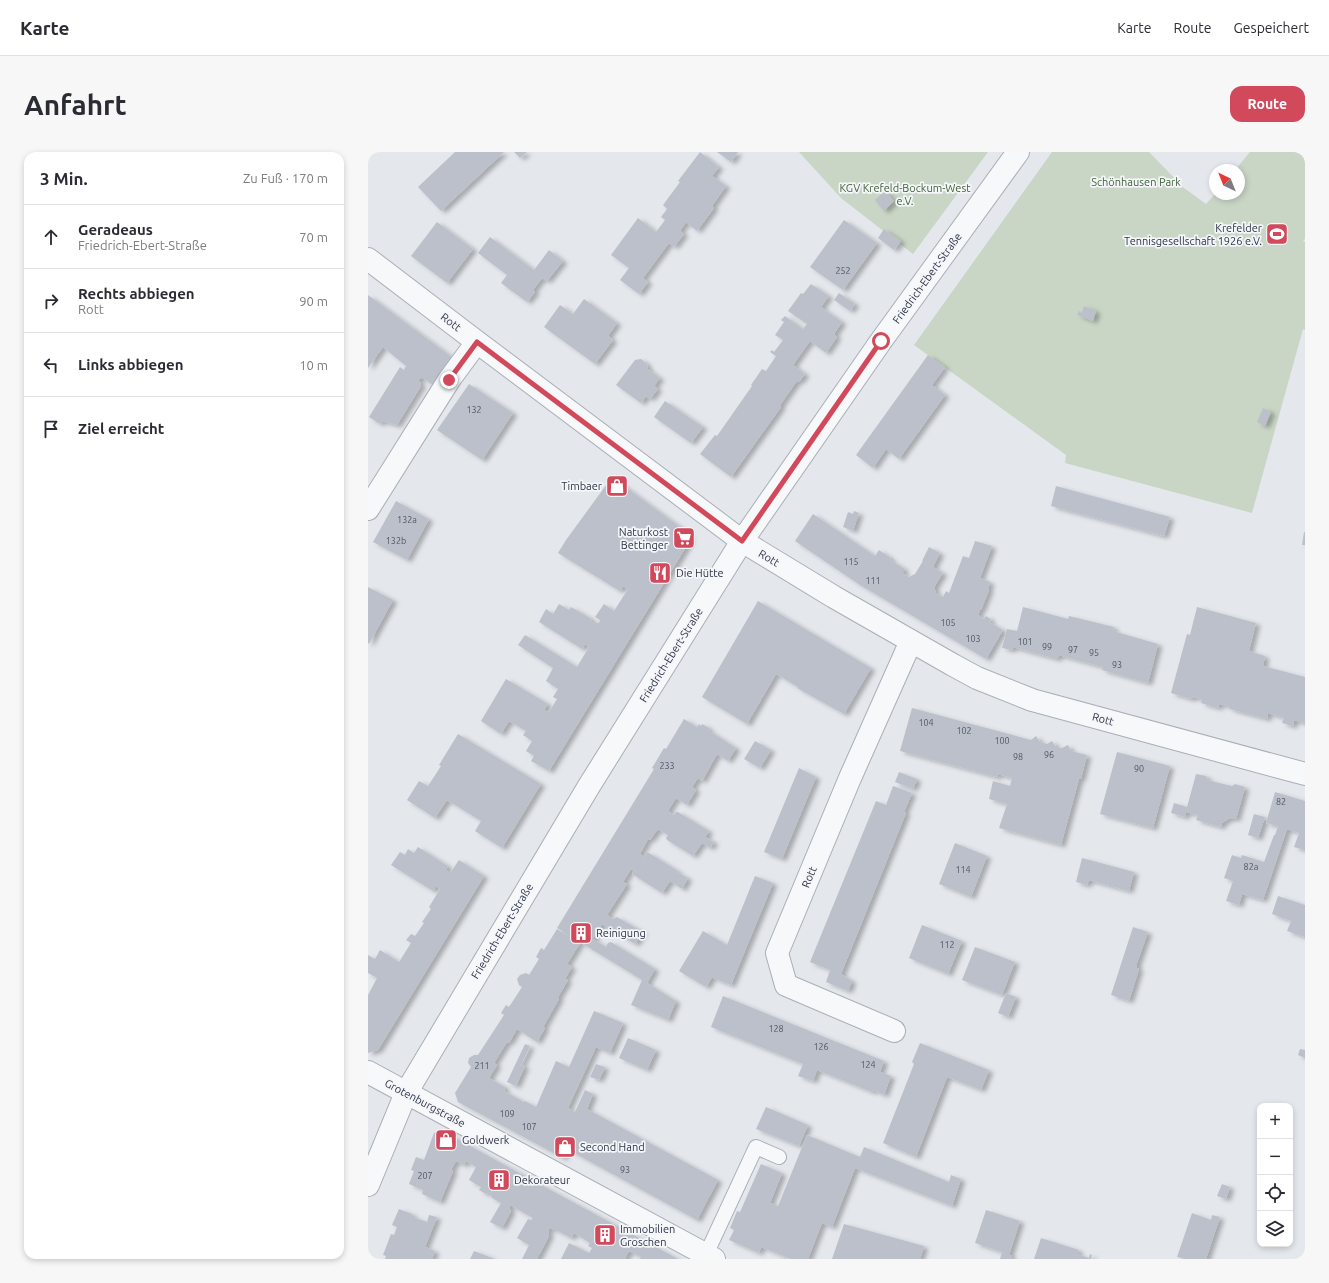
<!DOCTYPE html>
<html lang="de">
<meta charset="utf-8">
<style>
body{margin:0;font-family:Ubuntu,sans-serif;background:#f7f7f7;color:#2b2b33}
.controls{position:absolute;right:12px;bottom:12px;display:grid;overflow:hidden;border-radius:8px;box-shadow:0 2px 6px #0003}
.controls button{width:36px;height:36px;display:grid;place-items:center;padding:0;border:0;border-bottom:1px solid #e1e1e2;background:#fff;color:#2b2b33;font:20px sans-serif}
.compass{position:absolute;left:841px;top:12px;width:36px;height:36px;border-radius:50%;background:#fff;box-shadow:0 2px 6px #0003;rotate:317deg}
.stop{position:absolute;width:12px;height:12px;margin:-9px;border:3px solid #d1495b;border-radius:50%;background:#fff}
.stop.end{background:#d1495b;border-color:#fff;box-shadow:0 1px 4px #0008}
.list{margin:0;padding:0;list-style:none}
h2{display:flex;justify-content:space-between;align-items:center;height:52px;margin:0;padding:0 16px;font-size:17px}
h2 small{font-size:13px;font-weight:400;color:#7c7c81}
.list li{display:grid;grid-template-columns:26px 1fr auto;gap:12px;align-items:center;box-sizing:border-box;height:64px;padding:0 16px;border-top:1px solid #e1e1e2}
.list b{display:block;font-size:15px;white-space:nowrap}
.list p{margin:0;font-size:13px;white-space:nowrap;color:#7c7c81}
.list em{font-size:13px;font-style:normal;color:#7c7c81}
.icon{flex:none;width:22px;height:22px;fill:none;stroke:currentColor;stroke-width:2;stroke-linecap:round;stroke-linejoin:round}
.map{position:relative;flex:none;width:937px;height:1107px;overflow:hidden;border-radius:12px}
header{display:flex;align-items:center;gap:24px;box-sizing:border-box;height:56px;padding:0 20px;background:#fff;border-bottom:1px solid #e1e1e2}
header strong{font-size:19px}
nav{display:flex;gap:22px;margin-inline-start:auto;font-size:14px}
.intro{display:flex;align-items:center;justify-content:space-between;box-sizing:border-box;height:96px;padding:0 24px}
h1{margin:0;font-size:28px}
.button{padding:10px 18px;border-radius:12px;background:#d1495b;color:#fff;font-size:14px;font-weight:700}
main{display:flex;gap:24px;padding:0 24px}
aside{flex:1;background:#fff;border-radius:12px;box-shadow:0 2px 6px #0003}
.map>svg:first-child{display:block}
.green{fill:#c9d6c5}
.building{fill:#bbc0ca;filter:url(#shadow)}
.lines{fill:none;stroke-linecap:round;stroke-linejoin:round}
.service-casing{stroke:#a9aeb7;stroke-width:16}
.minor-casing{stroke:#a9aeb7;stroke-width:24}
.tertiary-casing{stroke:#a9aeb7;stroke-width:24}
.service{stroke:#f7f8fa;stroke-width:14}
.minor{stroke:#f7f8fa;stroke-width:22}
.tertiary{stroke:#f7f8fa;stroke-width:22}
.route{stroke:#d1495b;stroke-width:5}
.labels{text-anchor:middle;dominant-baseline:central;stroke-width:3.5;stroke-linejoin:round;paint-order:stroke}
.number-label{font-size:9px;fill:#4f5766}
.park-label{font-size:11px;fill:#3f6138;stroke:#f4f6f9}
.poi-label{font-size:11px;fill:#2b3445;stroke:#f4f6f9;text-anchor:start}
.street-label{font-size:11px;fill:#2b3445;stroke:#f4f6f9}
</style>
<header>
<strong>Karte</strong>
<nav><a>Karte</a><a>Route</a><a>Gespeichert</a></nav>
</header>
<div class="intro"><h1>Anfahrt</h1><a class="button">Route</a></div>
<main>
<aside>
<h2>3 Min.<small>Zu Fuß · 170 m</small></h2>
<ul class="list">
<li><svg class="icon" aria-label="ahead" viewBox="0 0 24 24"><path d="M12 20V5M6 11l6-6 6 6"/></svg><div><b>Geradeaus</b><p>Friedrich-Ebert-Straße</p></div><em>70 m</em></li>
<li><svg class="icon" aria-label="right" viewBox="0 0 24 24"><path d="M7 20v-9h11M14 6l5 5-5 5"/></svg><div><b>Rechts abbiegen</b><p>Rott</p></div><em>90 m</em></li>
<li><svg class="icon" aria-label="left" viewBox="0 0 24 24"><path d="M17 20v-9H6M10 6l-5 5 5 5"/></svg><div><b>Links abbiegen</b></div><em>10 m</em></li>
<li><svg class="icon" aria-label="arrive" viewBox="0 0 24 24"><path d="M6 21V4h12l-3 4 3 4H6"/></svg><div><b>Ziel erreicht</b></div></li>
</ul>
</aside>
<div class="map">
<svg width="937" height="1107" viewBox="0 0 937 1107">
<defs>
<filter id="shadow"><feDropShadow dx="4.5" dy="2.5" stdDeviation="2" flood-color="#0004"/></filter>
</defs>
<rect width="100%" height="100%" fill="#e4e7ec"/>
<path class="green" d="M431,0H620L545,102L473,46Z
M684,0H781L816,36L838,52L847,42H871V18H867L882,0H937V87L935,89L937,90V178L935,177L884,361L697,311L698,303L546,193Z"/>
<path class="building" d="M87,0H136L73,59L50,35Z
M146,0H159L152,6Z
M332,0L351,15L344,24L358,34L344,54L346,56L329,79L318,70L312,79L316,82L306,95L301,91L275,126L280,130L271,142L252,128L261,116L243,103L270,66L288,80L297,68L293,65L299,57L295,53L312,30L310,29Z
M349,0H370L363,10Z
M517,39L526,49L516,59L507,48Z
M476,68L509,91L475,138L442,115Z
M69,70L105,97L79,131L43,104Z
M516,77L533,89L526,98L510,86Z
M122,85L166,118L181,98L195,109L179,129L174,126L165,138L167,140L159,150L133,131L139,123L110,101Z
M443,132L461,144L453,155L474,170L466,182L469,185L458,201L442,189L425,213L437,222L431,230L429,229L412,253L413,255L363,325L332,302L347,283L349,284L384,234L383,233L394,217L398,219L408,204L402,200L404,198L406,200L415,188L407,183L416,170L413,168L417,164L435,177L439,172L420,159L433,141L435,142Z
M471,141L487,152L482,159L466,148Z
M0,143L85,206L65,233L53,225L50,229L53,231V234L29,273L14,269L12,272L1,265L32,215L36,218L38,214L15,195L0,216Z
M216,147L249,171L240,184L245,188L227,212L176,175L192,153L205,162Z
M716,154L728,159L725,169L709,163L711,159L714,161Z
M560,203L577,215L564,233L577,243L531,307L518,297L505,316L488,303Z
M273,207L279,212L280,217L292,226L286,234L290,237L282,247L278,244L273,251L248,233L267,208Z
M101,232L145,261L114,308L69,278Z
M297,249L335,275L323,291L286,265Z
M895,256L903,260L897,274L889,270Z
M244,325L320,381L321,390L181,619L163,609L166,604L158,599L164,589L155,583L158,579L141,569L133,582L113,569L138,527L180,552L176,558L181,560L189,547L185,545L190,537L178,529L185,516L150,493L157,483L209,515L221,495L217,492L214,497L171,470L178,457L185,462L191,452L201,458L203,455L222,466L224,470L231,471L232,468L227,465L236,452L246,459L260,437L255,434L253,438H250L190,401L198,388Z
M688,334L802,365L796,384L683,354Z
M28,349L61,367L39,408L5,390Z
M486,359L491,361L485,379L475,375L480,360L485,362Z
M445,362L504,402L507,404L511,398L523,406L522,408L537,417L534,421L541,425L547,422L555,409H554L561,395L572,401L565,415L575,421L566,435L568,441L575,445L578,439L581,441L595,404L601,406L607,389L624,394L612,426L622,430L620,437L621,438L613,458H612L610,463L616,467L618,464L623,467L621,470L635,478L618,507L492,433L427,389Z
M936,380H937V393H934Z
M0,435L25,448L1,492L0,491Z
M390,449L503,516L476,562L429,536L430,535L408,522L379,572L334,545Z
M655,455L700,467L701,464L746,475L745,479L790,492L780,531L734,518L735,515L691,503L689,507L645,495L644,498L634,496L639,477L649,479Z
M829,455L888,471L881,499L897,504L895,514L937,525V571L926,568L925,574L914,571L916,566L900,561L899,567L862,557L860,554L851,552L850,556L833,551L834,547L825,545L823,547L803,541L819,482L822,483Z
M544,556L663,588L668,584L672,590L679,592L684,589L688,595L694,596L700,593L703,599L719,603L713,627H711L693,693L631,676L639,652L621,647L625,629L642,634L644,626L630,622L629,625L532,599Z
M316,567L329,575L331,572L333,574L334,572L341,576L340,578L368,596L360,609L349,602L334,629L330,626L324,635L328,638L319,653L308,646L300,659L306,663L308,660H310L341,679L337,685L346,690L342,696L334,691L325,704L299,688L298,686L300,683L290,677L282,688L280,687L272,702L276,705L278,701H281L310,719L309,720L320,726L314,737L302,729L294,741L264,722L266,719L263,717L255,730L259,732L239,763L245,767L249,765L275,780L267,792L234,772L225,787L238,795L240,791L243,790L287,817L279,831L308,849L300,868L263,853L274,828L189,776L286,617L284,616L296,596L298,597Z
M90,582L173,632L134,696L107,679L113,669L79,648L67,666L39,648L51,629L60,634L73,614L71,613Z
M387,589L403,598L392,616L376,607Z
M749,600L802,614L785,676L732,662Z
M431,616L448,625L414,707L396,700Z
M531,620L549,627L545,637L527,630Z
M828,622L838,624L840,628L851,631L864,634L867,632L877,635L868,667L862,666L854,671L853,675L828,668L830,663L818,660L817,665L803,661L806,651L819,655Z
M525,634L544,641L536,660L538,661L473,822L484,829L480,839L458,830L462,818L442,810L508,649L518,653Z
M907,640L937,649V698L926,695L931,681L919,677L895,748L874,742L871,753L858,749L865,729L856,726L864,703L873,706L874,703L896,710L906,683H907L910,674L898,671Z
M886,662L897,665L890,686L880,683Z
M587,691L619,704L603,745L571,732Z
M50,695L80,714L78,718L82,721L91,708L116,724L10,898L0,901V843L9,826L0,821V803L7,807L12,798L31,810L43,791L38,788L43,782L47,784L56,771L54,770L63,757L61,755L72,737L68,734L65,739L23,713L32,700L37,703L40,697L46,701Z
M714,706L766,720L761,739L721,728L719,733L708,730Z
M387,724L405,731L367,823L363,833L345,826L348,819L338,835L311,819L335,779L359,793Z
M910,744L937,753V785L919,779L923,769L904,762Z
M554,773L594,789L580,822L541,806Z
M765,775L780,780L769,811V816L771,817L761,849L743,843Z
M189,777L212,791L199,812L204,815L197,827L200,828L190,845L191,847L175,875L177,876L169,890L149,877L141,891L139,890L126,911L129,913L121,926L137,935L136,939L156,950L157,949L168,955L188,909L201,915L226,859L255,871L242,901L228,895L200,956L207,960L217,938L225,942L219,957L350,1028L329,1068L199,997L195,1006L90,950L87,941L103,915L100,911L101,906L106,903H110L136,863L133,861L138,853L141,855L154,835L151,833L149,827L152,823L158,821L161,823L171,807L168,805L173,796L176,798Z
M607,795L647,810L634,843L594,828Z
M638,841L648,845L640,865L630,861Z
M355,844L516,909L512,920L523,924L516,943L505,938L504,940L449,918L445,929L430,924L435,912L343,875Z
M260,886L288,898L279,918L251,906Z
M552,891L621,918L613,938L579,925L548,1005L515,991L546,912L544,910Z
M157,892L162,894L153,913L157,914L148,934L139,930Z
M932,897L937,898V906L930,903Z
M228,912L237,915L231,928L222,925Z
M398,955L440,973L431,994L388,977Z
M73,978L188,1041L310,1107H272L273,1105L261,1099L257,1107H193L201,1091L221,1101L224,1096L220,1094L222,1091L206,1081L203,1086L188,1078L180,1076L181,1084L169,1107H154L161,1093L149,1086L160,1067L163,1068L165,1066L142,1053L141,1056L143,1059L134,1076L122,1070L133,1051L124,1046L121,1040L118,1042L111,1038L113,1035L101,1028L108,1015L98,1009L96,1013L88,1009L83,1018L85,1019L72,1050L54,1042L55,1038L41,1032L46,1019L43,1018L48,1005L56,1008L66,981Z
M439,983L492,1005L496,995L581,1030L583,1023L593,1027L584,1054L487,1016L464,1075L454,1071L440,1107H423L393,1095L391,1101L361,1088L366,1078L362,1076L369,1059L372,1060L393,1012L414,1021L402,1051L410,1054Z
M854,1032L862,1035L858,1047L849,1044Z
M31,1057L44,1062L45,1065L59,1070L61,1063L69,1065L57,1095L67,1099L64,1107H17L18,1104L15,1103L23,1082L26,1083L29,1075L24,1073Z
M618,1058L652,1069L641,1103L644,1104L643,1107H632L634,1100L607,1091Z
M824,1061L843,1068L844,1063L852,1065L838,1107H817L809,1105Z
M476,1072L556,1094L552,1107H464Z
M673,1086L711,1098L709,1102L721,1106L722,1102L724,1103L723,1107H666Z
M106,1099L127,1107H102Z"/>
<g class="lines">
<g class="service-casing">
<path id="service" d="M336,1107L388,995L411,1005"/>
</g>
<g class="minor-casing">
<path id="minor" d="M0,107L109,190L374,389L466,445L585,513L609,526L664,548L937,622
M0,357L81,228L109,190
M526,879L418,833L409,801L482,626L543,489
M0,920L346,1107"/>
</g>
<g class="tertiary-casing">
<path id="tertiary" d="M0,1033L38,941L221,634L374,389L513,189L650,0"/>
</g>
<use href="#service" class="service"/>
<use href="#minor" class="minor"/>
<use href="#tertiary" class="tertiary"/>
</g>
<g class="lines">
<path class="route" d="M81,228L109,190L374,389L513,189"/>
</g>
<defs>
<g id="stadium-square" transform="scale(1.15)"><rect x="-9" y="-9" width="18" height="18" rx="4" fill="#d1495b" stroke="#f4f6f9"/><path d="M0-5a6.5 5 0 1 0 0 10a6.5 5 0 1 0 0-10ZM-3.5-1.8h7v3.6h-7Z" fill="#fff"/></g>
<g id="shop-square" transform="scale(1.15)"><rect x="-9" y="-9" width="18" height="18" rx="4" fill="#d1495b" stroke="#f4f6f9"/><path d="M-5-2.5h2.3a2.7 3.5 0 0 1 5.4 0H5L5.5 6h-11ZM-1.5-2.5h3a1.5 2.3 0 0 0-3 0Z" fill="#fff"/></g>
<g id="supermarket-square" transform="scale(1.15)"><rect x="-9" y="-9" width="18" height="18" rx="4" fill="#d1495b" stroke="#f4f6f9"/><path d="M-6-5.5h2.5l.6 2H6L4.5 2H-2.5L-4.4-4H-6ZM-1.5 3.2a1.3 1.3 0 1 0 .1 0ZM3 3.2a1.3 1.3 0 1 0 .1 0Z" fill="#fff"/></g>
<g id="restaurant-square" transform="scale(1.15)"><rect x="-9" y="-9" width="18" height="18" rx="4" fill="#d1495b" stroke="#f4f6f9"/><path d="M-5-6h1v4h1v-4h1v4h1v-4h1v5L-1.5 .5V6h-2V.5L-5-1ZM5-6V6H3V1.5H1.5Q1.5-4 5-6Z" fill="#fff"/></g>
<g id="building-square" transform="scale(1.15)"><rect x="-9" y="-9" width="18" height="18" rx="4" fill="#d1495b" stroke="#f4f6f9"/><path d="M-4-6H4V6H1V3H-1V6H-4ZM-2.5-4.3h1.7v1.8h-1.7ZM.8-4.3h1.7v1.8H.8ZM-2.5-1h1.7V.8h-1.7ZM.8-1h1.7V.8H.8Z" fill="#fff"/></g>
</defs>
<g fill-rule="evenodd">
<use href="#stadium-square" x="909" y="82"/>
<use href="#shop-square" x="249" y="334"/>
<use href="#supermarket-square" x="316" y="386"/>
<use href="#restaurant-square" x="292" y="421"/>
<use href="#building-square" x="213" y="781"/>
<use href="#shop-square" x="78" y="988"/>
<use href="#shop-square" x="197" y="995"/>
<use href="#building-square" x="131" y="1028"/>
<use href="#building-square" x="237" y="1083"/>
</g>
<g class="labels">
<g class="number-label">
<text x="475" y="119">252</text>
<text x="106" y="258">132</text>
<text x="39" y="368">132a</text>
<text x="28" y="389">132b</text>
<text x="483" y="410">115</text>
<text x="505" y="429">111</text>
<text x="580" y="471">105</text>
<text x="605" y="487">103</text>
<text x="657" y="490">101</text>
<text x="679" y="495">99</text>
<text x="705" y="498">97</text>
<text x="726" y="501">95</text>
<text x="749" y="513">93</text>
<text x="558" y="571">104</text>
<text x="596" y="579">102</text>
<text x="634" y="589">100</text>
<text x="681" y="603">96</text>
<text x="650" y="605">98</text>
<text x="299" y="614">233</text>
<text x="771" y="617">90</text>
<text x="913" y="650">82</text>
<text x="883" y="715">82a</text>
<text x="595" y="718">114</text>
<text x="579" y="793">112</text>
<text x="408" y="877">128</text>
<text x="453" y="895">126</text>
<text x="500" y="913">124</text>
<text x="114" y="914">211</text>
<text x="139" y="962">109</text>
<text x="161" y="975">107</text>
<text x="257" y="1018">93</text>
<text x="57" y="1024">207</text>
</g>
<g class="park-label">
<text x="768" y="30">Schönhausen Park</text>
<text x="537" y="36">KGV Krefeld-Bockum-West<tspan x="537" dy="13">e.V.</tspan></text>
</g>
<g class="poi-label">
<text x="894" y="76" text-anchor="end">Krefelder<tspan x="894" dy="13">Tennisgesellschaft 1926 e.V.</tspan></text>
<text x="234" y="334" text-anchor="end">Timbaer</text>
<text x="300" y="380" text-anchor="end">Naturkost<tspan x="300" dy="13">Bettinger</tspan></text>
<text x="308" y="421">Die Hütte</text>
<text x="228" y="781">Reinigung</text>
<text x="94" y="988">Goldwerk</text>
<text x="212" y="995">Second Hand</text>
<text x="146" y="1028">Dekorateur</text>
<text x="252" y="1077">Immobilien<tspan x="252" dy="13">Groschen</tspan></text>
</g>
<g class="street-label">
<text transform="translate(559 126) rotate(-54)">Friedrich-Ebert-Straße</text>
<text transform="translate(83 170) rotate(37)">Rott</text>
<text transform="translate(401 406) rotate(31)">Rott</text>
<text transform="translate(303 503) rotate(-58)">Friedrich-Ebert-Straße</text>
<text transform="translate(735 567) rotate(15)">Rott</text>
<text transform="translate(441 725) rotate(-67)">Rott</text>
<text transform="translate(134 779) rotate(-59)">Friedrich-Ebert-Straße</text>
<text transform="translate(57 951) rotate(28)">Grotenburgstraße</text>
</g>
</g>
</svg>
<div class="controls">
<button>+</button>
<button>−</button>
<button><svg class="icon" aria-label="locate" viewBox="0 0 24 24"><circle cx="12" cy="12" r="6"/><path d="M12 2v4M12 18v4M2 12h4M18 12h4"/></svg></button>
<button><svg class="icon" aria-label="layers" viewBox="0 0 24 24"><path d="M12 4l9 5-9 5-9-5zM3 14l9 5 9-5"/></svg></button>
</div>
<svg class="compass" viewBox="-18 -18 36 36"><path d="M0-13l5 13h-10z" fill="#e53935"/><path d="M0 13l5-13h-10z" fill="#7c7c81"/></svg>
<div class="stop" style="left:513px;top:189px"></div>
<div class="stop end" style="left:81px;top:228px"></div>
</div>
</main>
